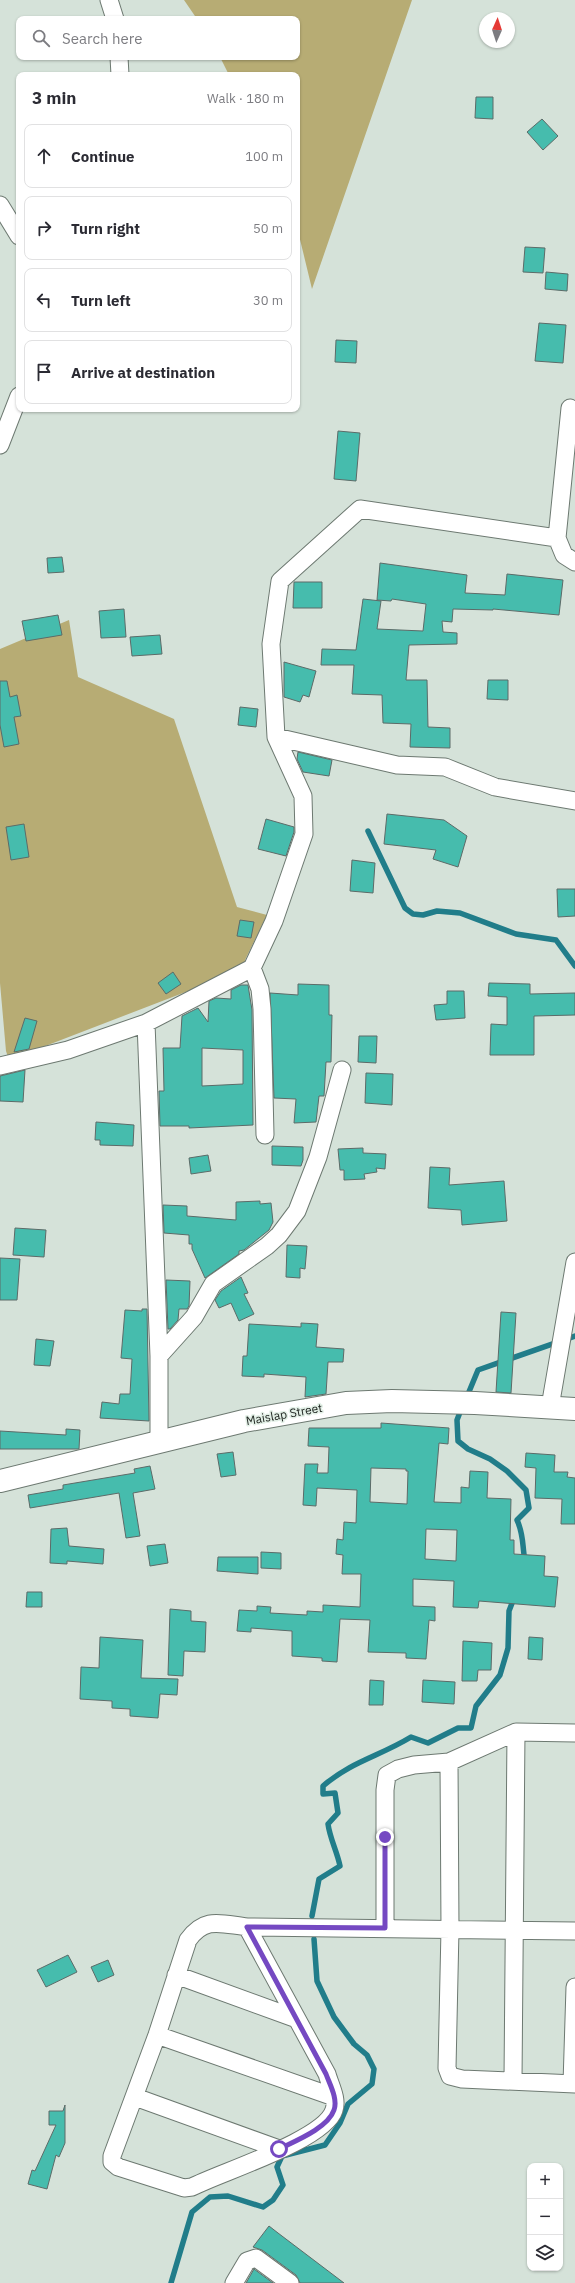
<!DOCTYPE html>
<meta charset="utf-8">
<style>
body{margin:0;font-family:"IBM Plex Sans",sans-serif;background:#f7f7f7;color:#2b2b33}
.controls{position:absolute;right:12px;bottom:12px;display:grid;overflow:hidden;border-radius:8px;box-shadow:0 1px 3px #0004}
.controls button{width:36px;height:36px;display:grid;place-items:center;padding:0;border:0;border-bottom:1px solid #e1e1e2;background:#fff;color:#2b2b33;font:20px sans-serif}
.compass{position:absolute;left:479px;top:12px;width:36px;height:36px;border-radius:50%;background:#fff;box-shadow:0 1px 3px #0004;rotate:3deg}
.stop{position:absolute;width:12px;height:12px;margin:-9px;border:3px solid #7549c2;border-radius:50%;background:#fff}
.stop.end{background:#7549c2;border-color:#fff;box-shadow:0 1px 4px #0008}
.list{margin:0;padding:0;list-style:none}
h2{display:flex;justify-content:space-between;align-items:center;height:52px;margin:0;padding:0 16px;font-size:17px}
h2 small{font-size:13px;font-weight:400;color:#7c7c81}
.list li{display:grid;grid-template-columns:26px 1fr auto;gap:12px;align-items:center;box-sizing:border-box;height:64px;margin:0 8px 8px;padding:0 8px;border:1px solid #e1e1e2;border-radius:8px}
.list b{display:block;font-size:15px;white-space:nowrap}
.list em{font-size:13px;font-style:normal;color:#7c7c81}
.icon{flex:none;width:22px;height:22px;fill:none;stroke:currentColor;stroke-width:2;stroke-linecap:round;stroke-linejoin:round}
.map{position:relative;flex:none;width:575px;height:2283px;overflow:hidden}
.search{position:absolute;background:#fff;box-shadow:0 1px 3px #0004;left:16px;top:16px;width:284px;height:44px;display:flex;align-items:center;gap:10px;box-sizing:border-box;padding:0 14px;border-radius:8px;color:#7c7c81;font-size:15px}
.panel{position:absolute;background:#fff;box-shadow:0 1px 3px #0004;left:16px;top:72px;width:284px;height:340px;border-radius:8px}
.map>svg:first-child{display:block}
.green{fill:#b7ac74}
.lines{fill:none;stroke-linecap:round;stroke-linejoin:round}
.stream{stroke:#217d8a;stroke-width:5.5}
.building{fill:#46bcad;stroke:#5c6b68;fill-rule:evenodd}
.minor-casing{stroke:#6d7971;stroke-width:19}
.secondary-casing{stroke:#6d7971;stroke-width:24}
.minor{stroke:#fff;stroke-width:17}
.secondary{stroke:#fff;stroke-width:22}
.route{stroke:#7549c2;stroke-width:5}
.labels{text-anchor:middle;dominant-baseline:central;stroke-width:3;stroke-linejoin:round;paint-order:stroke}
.street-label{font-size:12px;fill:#222723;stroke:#e2efe6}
</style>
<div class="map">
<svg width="575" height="2283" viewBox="0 0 575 2283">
<rect width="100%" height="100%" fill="#d5e2d9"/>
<path class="green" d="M184,0H412L312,289L297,227V75H229L220,57H297V19H197Z
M69,620L78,677L174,719L237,907L267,915L245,960L248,968L9,1060L6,1051L0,983V649Z"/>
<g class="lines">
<path class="stream" d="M368,831L405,908L413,914L423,915L437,911L460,913L516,934L556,940L575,966
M466,1399L478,1370L575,1336
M462,1407L457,1420L458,1441L468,1449L490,1459L507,1471L526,1490L529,1508L517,1520C524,1535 522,1545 525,1561
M312,1916L319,1879L340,1866C337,1851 330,1839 328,1824L338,1813L335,1793L323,1794V1786C352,1761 380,1756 411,1737L428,1743L458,1728H471L476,1706L500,1675L508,1648L509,1611L514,1598
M171,2283L192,2212L210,2197L228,2196L263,2207L273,2200L283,2185L277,2167L282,2156L325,2145L340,2123L348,2104L372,2084L374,2069L367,2055L354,2044L334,2017L317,1981L314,1939"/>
</g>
<path class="building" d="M476,97H493V119L475,118Z
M542,119L558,136L543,150L527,132Z
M525,247L545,248L543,273L523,272Z
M546,272L568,274L567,291L545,289Z
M539,323L566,325L563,363L535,361Z
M336,340L357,341L356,363L335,362Z
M338,431L360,433L356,481L334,479Z
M62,557L64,572L48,573L47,558Z
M380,563L467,575L465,593L505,595L507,574L563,580L559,615L493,609V610L453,609L452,622L442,621L443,632L457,633V644L409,645L406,680H427L428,727L450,728V748L410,747L411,724L383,723L382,695L352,694L354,665H321L322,649L356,650L363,599L381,601L377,629L423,631L426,604L392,599L391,601L377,600Z
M294,582H322V608H293Z
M124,609L126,637L101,638L99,611Z
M58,615L62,635L26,641L22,621Z
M160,635L162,654L132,656L130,637Z
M284,662L316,671L309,697L303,695L300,702L284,697Z
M488,680H508V700L487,699Z
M0,681H7L10,697L17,695L21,716L14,717L19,744L4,747L0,725Z
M240,707L258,709L256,727L238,725Z
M298,752L332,760L329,776L303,772L297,759Z
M387,814L444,820L467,836L458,867L433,859L436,850L384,844Z
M266,819L294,827V832L286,856L258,849Z
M24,824L29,857L11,860L6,827Z
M352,860L375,863L373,893L350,891Z
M557,889H575V916L558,917Z
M240,920L254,922L251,938L237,936Z
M173,972L181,984L166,994L158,983Z
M489,983L530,984V994L575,993V1015L534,1016V1055H490L491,1024L507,1025V997L488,996Z
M298,984L329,985V1015H332L331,1062H326L324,1096H319L316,1122L294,1123L296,1099L274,1098L270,993L298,995Z
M241,985H248L252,1010L253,1125L189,1128V1126H160L159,1091H164L163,1048H180L182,1016L198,1008L208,1022L209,1001L216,998L231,999V990ZM202,1048L243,1050V1084L202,1086Z
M447,991H464L465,1018L436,1020L434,1005L447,1004Z
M25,1018L37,1021L29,1049L14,1052Z
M359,1036H377L376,1063L358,1062Z
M25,1070L23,1102L0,1101V1076Z
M366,1073L393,1074L392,1105L365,1103Z
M96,1122L134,1125L133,1146L100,1145V1140H95Z
M272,1146L303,1147V1160L301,1166L272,1165Z
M363,1148V1153L386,1154L385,1169L376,1168L377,1172L364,1174L365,1179L344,1180V1170H340L338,1149Z
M208,1155L211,1171L191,1174L189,1158Z
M430,1167L450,1168L449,1185L504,1181L507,1221L462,1225L461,1210L428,1208Z
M260,1201V1204L271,1203L273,1222L269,1230L244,1250L239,1251V1254L205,1278L192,1249V1244H189V1235L164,1233L163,1205L187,1206V1216L236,1220V1202Z
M15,1228L46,1230L44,1257L13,1255Z
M287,1245L307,1246L305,1269L300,1268V1278L286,1277Z
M0,1258L20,1259L17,1300H0Z
M241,1277L248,1293L244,1294L254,1314L239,1321L231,1303L219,1308L215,1300L221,1291Z
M166,1280L190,1281L189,1306L187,1309H179L178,1320L170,1329H168Z
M142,1309H147L149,1421L100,1418L102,1402L119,1404L120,1394H130L132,1359L121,1358L125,1310L142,1311Z
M501,1312L516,1313L511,1393L496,1392Z
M301,1323L318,1324L316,1347L344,1349L343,1362H328L326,1394L305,1397L306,1377L264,1374V1377L242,1376L243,1356H247L249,1324L301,1327Z
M36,1339L54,1341L50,1366L34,1365Z
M381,1423L449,1428L448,1444L439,1443L434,1502L461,1503V1487L469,1488L470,1471L488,1472L487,1498L511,1499L510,1540H514V1554L545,1556L544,1576L558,1577L555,1607L479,1601L478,1608L453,1607L454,1581L413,1579V1606L435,1607V1621L429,1620L426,1659L406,1658V1653L368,1652L370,1620L340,1619L337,1662L322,1661V1658L292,1656V1631L251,1628V1632L237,1631L239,1610L257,1611V1606L271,1607L270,1613L307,1615V1611L323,1612V1605L360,1607L361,1574H342L343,1555L336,1554L337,1539L343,1540L344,1522L356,1523L357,1490L317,1488L316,1506L303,1505L305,1464H318L317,1473H328L329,1447L308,1446L309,1428H381ZM371,1468L406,1469V1471H408L407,1504L370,1502ZM426,1529L457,1530L456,1561L425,1559Z
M66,1429L80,1430L79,1449H0V1431L66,1435Z
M233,1452L236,1475L221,1477L217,1454Z
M526,1453L555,1455L554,1472H568L567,1477L575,1478V1524H561L562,1499L535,1498L536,1468L525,1467Z
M150,1466L155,1489L133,1493L140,1536L126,1538L119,1493L30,1508L28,1495L63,1489V1485L135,1473L134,1469Z
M67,1528L69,1546L104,1549L103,1564L67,1561V1564L50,1563L51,1529Z
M165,1544L168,1563L150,1566L147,1546Z
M261,1552L281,1553V1569L261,1568Z
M218,1557H258V1574L217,1571Z
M27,1592H42V1607H26Z
M170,1609L191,1611V1621L206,1622L205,1652L184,1651L183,1676L168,1675Z
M100,1637L143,1640L141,1678L178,1679L177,1695L160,1694L158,1718L130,1716V1709L112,1708V1701L80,1699L81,1667L99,1668Z
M529,1637L543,1638L542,1660L528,1659Z
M463,1641L492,1643L491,1670H478L477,1681H462Z
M370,1680L384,1681L383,1705H369Z
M423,1680L455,1682L454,1704L422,1702Z
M68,1955L77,1972L46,1987L37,1970Z
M108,1960L114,1975L98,1982L91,1967Z
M65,2105V2143L59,2157L56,2155L47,2189L28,2184L32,2170L35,2171L56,2125H49V2111H63Z
M269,2226L278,2233L344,2283H300L296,2275L262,2250L253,2247Z
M254,2269L273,2283H246Z"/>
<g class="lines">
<g class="minor-casing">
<path id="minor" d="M109,0L115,19
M119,57L120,75
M0,205L19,236
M570,408L557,538L564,555L575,562
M0,445L19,396
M276,737L397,765L445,767L495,787L575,801
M252,968L260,989L262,1009L265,1135
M146,1023L159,1356
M0,1066L68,1050L146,1023L252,968L274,921L304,834L303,796L276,737L271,644L280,581L360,509L557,538
M550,1407L575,1262
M159,1442V1356L194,1317L213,1284L267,1246L279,1235L297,1211L318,1157L342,1070
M449,1762L450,1929L447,2068L450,2076L462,2079L575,2084
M247,1927L327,2074C330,2085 338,2099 334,2110C325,2140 221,2172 192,2187L184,2188L118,2167L112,2162V2156L157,2035L188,1940C205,1916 221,1924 247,1927L575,1931
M385,1928V1790L387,1775L398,1769L414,1765L449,1762L516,1732L575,1733
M176,1975L297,2019
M157,2035L334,2097
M513,2080L516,1732
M572,2084L575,1987
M135,2097L279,2149
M234,2283L247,2261L256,2258L290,2283"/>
</g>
<g class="secondary-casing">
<path id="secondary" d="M0,1481L244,1421L346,1403L392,1401L475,1403L575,1409"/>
</g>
<use href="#minor" class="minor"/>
<use href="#secondary" class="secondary"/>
</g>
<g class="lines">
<path class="route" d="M279,2149C295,2141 328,2128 334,2110C338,2099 330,2085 326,2074L247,1927L385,1928V1837"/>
</g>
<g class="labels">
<g class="street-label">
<text transform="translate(284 1414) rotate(-10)">Maislap Street</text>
</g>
</g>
</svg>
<div class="controls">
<button>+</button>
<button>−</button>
<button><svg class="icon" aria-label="layers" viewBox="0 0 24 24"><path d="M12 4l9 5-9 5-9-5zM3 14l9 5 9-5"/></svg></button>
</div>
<svg class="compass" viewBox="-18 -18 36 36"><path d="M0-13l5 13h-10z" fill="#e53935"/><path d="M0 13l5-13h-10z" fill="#7c7c81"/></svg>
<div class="stop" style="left:279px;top:2149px"></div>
<div class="stop end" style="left:385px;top:1837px"></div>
<div class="search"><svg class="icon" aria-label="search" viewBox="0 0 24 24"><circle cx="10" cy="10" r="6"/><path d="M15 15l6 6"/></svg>Search here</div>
<section class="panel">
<h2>3 min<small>Walk · 180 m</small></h2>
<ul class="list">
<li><svg class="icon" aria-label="ahead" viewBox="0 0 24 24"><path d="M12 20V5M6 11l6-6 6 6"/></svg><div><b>Continue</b></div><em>100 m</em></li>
<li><svg class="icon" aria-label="right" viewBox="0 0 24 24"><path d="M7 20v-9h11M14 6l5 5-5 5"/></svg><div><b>Turn right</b></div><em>50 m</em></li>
<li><svg class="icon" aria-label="left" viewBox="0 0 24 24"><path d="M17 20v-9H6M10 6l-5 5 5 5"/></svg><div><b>Turn left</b></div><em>30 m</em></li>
<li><svg class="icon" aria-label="arrive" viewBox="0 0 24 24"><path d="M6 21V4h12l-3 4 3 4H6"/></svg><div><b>Arrive at destination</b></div></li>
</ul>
</section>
</div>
